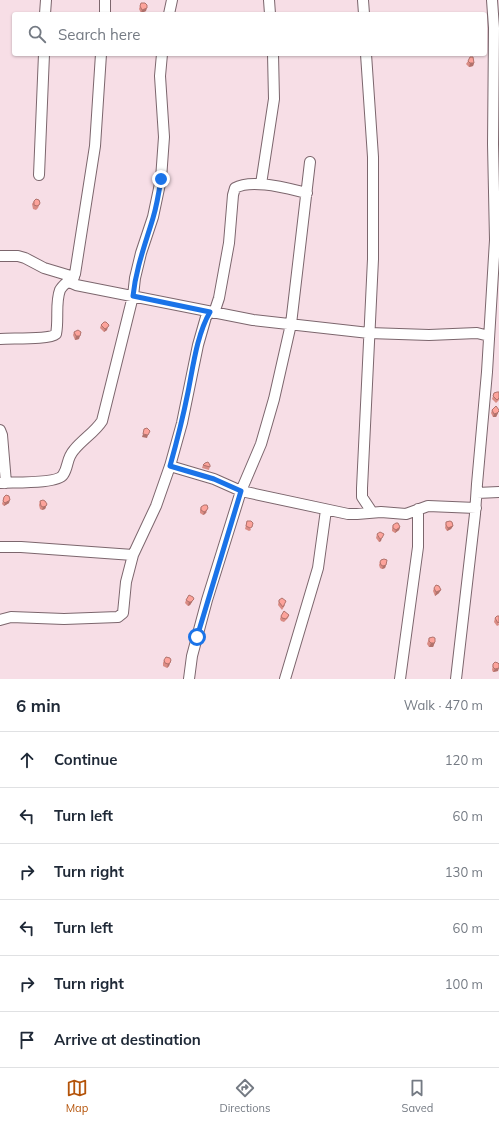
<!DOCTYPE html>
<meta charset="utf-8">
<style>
body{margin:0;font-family:Mulish,sans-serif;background:#f6f6f7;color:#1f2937}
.stop{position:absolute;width:12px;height:12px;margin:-9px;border:3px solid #1a73e8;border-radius:50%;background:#fff}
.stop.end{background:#1a73e8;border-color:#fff;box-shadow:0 1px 4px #0008}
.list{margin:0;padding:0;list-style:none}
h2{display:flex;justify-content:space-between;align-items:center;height:52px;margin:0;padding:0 16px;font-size:17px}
h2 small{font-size:13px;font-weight:400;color:#747a83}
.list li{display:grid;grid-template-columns:26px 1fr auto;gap:12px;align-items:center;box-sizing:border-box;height:56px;padding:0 16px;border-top:1px solid #e0e1e3}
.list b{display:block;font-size:15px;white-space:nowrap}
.list em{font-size:13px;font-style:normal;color:#747a83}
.icon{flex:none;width:22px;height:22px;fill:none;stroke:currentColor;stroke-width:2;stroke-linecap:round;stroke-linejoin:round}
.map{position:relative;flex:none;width:499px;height:679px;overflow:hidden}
.search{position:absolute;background:#fff;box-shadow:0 1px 3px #0004;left:12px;right:12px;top:12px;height:44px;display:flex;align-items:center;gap:10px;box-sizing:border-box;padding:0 14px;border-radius:4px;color:#747a83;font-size:15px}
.sheet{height:388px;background:#fff}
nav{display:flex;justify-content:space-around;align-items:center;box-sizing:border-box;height:56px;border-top:1px solid #e0e1e3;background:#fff;font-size:11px;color:#747a83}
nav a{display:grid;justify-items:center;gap:2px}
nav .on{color:#b45309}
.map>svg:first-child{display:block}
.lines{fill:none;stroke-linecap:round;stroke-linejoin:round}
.street-casing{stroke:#7c666d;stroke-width:12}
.street{stroke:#fff;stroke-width:10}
.wall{fill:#da8c85}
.shaded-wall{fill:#b1726c}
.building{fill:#fda39b;stroke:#b1726c}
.route{stroke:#1a73e8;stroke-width:5}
</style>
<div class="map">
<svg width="499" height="679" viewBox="0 0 499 679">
<rect width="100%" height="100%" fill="#f7dee6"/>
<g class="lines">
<g class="street-casing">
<path id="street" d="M105,0V14
M269,0L270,14
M363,0L364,14
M45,14L46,0
M169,14L172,0
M366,54L373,157V259L362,488V497L372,512
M39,175L44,54
M261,184L274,99L273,54
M0,256H18L25,258L44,268L74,277
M69,282L76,285L253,320L369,333L429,335L477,333L489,336
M214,313L219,298L229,243L233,195L235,188C252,178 289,189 307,193
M0,339C12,338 49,340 56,334C59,320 55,303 60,290C63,284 71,280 75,274L95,146L101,54
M0,430L2,435L6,483
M170,466L214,479L241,491L348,514H357L381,512L406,514L428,506L476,508
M0,483C12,482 57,484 63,475C69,466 66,459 74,450C83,439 95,432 102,421L133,296L135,278L141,253L153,217L161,179L164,137L160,76L162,54
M477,493L499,492
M0,547H21L133,555
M0,620L11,617L64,619L118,617L123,613L126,582L133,555L156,506L170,466L182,423L198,345L206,317L210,312
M189,679L192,656L207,600L241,491L261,444L274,399L291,324L310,162
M285,679L318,568L326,510
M400,679L418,547V509
M456,679L475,514L477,484L487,372L495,240L493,144L494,28L492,0"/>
</g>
<use href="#street" class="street"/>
</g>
<path class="wall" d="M140,6L146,11L141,13L139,9Z
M468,61L474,63L473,66L469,67L466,64Z
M34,201L40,203L38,208L36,210L33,209L32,204Z
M101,325L107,330L104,332L100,328Z
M74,332L79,339L75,340L73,335Z
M499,392V400L496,403L492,399L494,393Z
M492,410L498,413L496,417H493L491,413Z
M203,465H210L209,470L202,468Z
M4,497L9,503L4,506L2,504Z
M40,501L46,507L45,509L42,510L40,509L39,505Z
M201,507L207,512L205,514L203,515L200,513V510Z
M247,521L251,530L249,531L245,529Z
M446,522L453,526L451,529L447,531L445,528Z
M393,525L400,527L399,530L395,533L392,531V529Z
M377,534L381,541L379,542L376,538Z
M380,562L386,565L385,568L382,569L380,568L379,565Z
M434,588L439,593L435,596L433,591Z
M186,600L192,602L190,605L188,606L185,603Z
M279,600L285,605L282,610L278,605Z
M289,615L288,618L284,622L281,621L280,619L281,616Z
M497,616L499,625L497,626L494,622L495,618Z
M429,638L435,642L433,647H429L427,644Z
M164,660H171L169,666L167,668L163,666V663Z
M493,664L498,671L493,672L492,670Z"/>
<path class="shaded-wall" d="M147,8L146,11L141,13L142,10Z
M470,63H474L473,66L469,67Z
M108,327L107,330L104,332L105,329Z
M76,336H80L79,339L75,340Z
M499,411L496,417H493L494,414Z
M143,434L148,435L147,438L142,437Z
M10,500L9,503L4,506L5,503Z
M47,504L45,509L42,510L43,507Z
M208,508L205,514L203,515L204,512Z
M453,526L451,529L447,531L448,528Z
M400,527L399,530L395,533L396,530Z
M382,538L381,541L379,542L380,539Z
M386,565L385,568L382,569L383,566Z
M441,590L439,593L435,596L436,592Z
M194,599L190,605L188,606L189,602Z
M435,642L433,647H429L431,643Z
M170,663L169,666L167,668L168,664Z
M499,668L498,671L493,672L495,669Z"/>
<path class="building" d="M141,3H145L147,5V8L142,10L140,6Z
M470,57H473L474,63H470L468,61Z
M36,199L39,200L40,203L39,205L37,206L34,205V201Z
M104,322H106L109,325L108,327L105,329L101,325Z
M78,330L81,332L80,336H76L74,332Z
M497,392H499V398L497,400L493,396L494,393Z
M496,406L499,410V411L497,413L494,414L492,410Z
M147,428L150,431L148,435L143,434L144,429Z
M208,462L210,465V467L203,465L205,463Z
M6,495L9,496L10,500L5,503L3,501L4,497Z
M43,500L45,501L47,504L46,506L43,507L41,506L40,501Z
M204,505H207L208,508L206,511L204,512L201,510V507Z
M247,521H251L253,523L252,527L250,528L246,526Z
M450,521L452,522L453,526L448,528L446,525V522Z
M396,523H398L400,527L396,530L393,528V525Z
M380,532L384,534L382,538L380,539L377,534Z
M384,559L387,560L386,565L383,566L381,565L380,562L381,560Z
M436,585L439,586L441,590L436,592L434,588Z
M189,595L193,597L194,599L191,602H189L186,600Z
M282,598L286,601L283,607L279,602V600Z
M284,611L289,615L286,619L282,618L281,616Z
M497,616H499V622L498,623L495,618Z
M433,637L435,638V642L434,643H431L429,641V638Z
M166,657L170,658L171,660L170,663L168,664L165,663L164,660Z
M495,662L498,663L499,664V668L495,669L493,667V664Z"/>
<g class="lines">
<path class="route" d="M161,179C159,192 157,205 153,218C145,245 136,268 133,296L210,312C197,334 193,367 188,392C183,417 177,441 170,466L214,479L241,491L197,637"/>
</g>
</svg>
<div class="stop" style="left:197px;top:637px"></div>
<div class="stop end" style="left:161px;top:179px"></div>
<div class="search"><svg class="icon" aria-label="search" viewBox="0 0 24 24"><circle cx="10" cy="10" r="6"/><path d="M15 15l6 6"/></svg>Search here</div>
</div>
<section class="sheet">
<h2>6 min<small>Walk · 470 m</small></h2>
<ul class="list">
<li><svg class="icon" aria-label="ahead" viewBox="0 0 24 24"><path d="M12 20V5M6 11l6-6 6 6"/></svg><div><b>Continue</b></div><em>120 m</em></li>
<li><svg class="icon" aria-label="left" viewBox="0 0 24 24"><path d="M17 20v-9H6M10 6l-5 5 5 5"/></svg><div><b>Turn left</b></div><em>60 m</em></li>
<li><svg class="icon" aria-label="right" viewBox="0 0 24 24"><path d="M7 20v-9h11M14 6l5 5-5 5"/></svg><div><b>Turn right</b></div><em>130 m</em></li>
<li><svg class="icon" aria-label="left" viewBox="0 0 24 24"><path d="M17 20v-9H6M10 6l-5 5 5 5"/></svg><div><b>Turn left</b></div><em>60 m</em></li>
<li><svg class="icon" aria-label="right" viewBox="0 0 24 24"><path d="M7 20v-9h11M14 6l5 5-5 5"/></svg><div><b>Turn right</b></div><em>100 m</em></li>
<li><svg class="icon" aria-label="arrive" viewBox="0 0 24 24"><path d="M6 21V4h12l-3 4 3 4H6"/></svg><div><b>Arrive at destination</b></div></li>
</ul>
</section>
<nav>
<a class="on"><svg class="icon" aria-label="map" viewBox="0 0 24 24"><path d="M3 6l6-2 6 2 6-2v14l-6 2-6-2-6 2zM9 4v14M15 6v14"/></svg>Map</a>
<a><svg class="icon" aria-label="directions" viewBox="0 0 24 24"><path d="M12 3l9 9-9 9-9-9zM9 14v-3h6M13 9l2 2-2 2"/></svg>Directions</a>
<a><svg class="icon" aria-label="saved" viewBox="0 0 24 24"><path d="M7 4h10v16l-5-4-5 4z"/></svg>Saved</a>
</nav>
